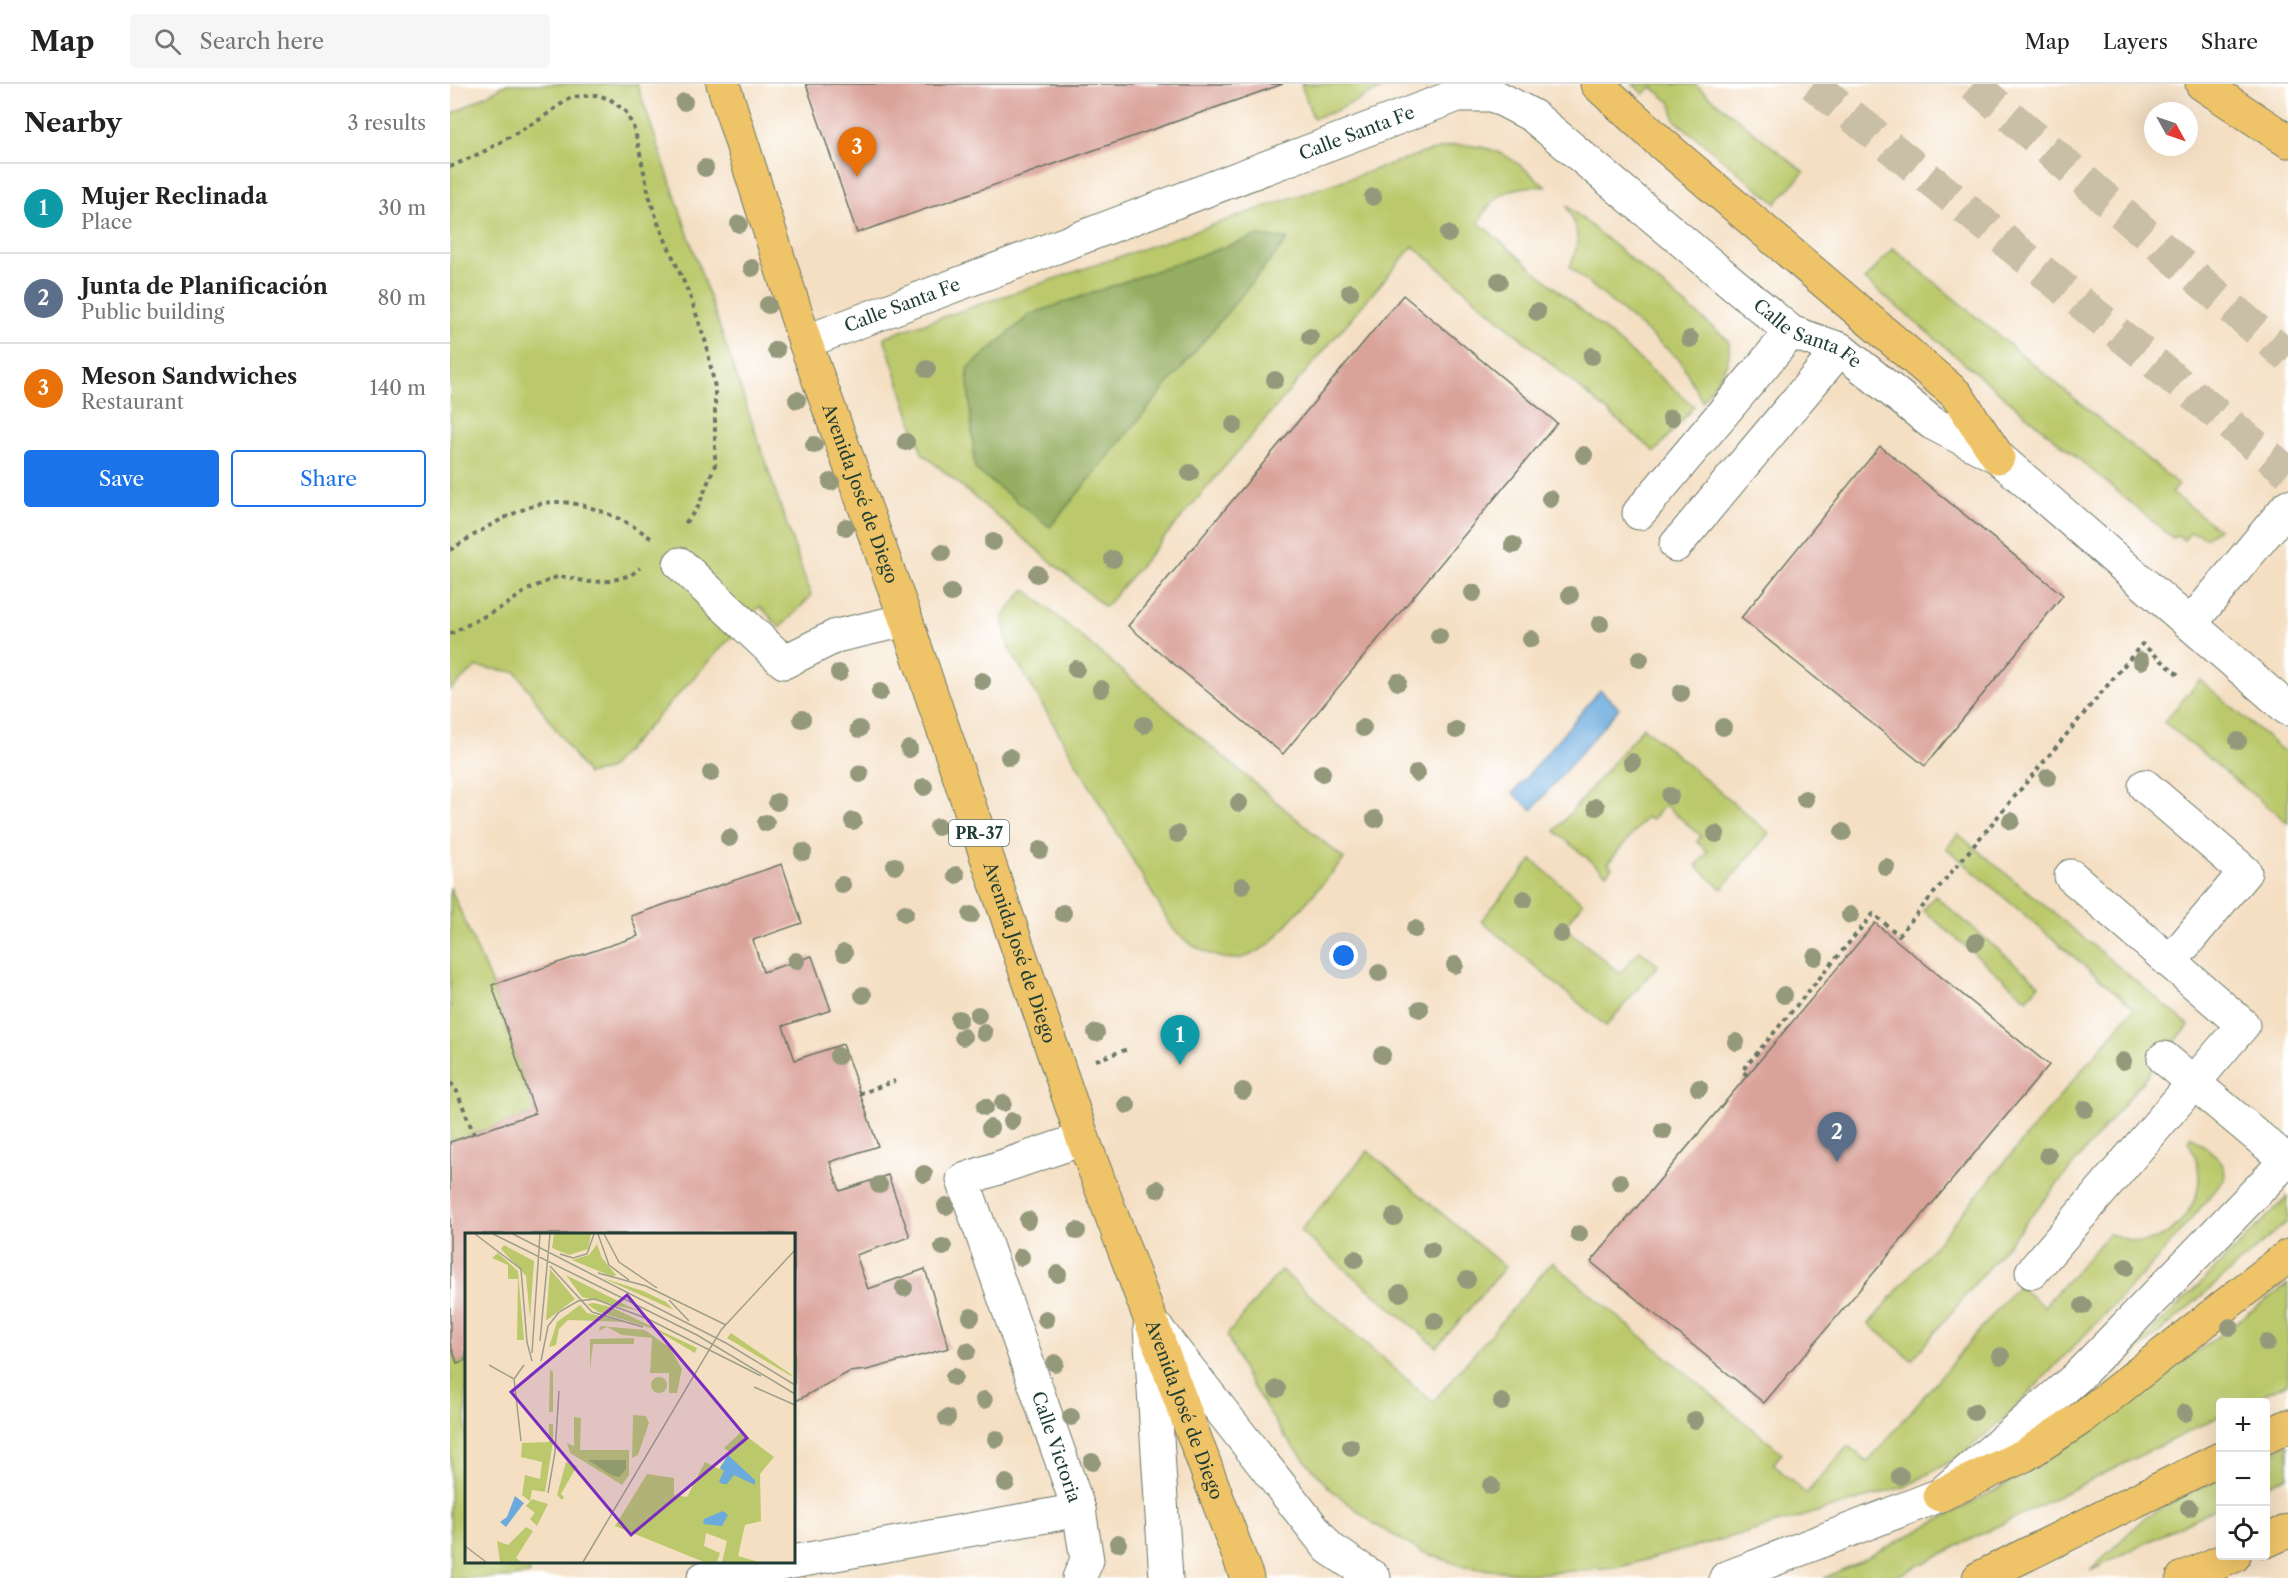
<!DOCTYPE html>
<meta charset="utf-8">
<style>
body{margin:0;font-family:"Libre Caslon Text",serif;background:#f6f6f6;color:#222}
.controls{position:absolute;right:18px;bottom:18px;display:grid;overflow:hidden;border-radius:6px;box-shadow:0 6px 24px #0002}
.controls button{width:54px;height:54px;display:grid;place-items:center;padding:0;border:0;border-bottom:2px solid #e0e0e0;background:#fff;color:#222;font:30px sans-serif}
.compass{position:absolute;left:1694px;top:18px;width:54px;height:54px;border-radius:50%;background:#fff;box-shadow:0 6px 24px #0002;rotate:130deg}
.you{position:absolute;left:894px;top:872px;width:21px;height:21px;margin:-15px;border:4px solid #fff;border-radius:50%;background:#1a73e8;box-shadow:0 0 0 9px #1a73e833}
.badge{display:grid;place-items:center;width:39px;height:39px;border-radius:50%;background:#1a73e8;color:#fff;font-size:20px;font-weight:700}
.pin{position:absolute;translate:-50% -50px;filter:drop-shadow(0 2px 3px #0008)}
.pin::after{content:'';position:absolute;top:32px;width:21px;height:18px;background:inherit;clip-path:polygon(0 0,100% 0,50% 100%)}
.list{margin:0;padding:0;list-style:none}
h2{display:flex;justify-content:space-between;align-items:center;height:78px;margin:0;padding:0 24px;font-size:26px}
h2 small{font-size:20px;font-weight:400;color:#767676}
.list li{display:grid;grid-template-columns:39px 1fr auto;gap:18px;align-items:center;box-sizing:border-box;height:90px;padding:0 24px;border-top:2px solid #e0e0e0}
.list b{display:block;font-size:22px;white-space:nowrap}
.list p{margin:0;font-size:20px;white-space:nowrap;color:#767676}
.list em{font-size:20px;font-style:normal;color:#767676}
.actions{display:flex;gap:12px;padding:18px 24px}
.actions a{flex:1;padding:14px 0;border:2px solid #1a73e8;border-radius:6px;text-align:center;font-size:21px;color:#1a73e8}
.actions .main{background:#1a73e8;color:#fff}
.icon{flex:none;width:33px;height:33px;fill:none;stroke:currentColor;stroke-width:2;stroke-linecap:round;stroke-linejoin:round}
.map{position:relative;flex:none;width:1838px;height:1494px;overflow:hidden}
header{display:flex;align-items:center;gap:36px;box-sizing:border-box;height:84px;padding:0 30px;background:#fff;border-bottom:2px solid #e0e0e0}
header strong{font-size:28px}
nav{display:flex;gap:33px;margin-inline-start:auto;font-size:21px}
.search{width:420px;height:54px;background:#f6f6f6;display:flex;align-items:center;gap:15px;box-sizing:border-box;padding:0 21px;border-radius:6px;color:#767676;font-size:22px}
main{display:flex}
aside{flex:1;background:#fff}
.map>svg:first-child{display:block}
.green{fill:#bbc96c;stroke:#6d8350;stroke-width:1.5}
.forest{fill:#94ad60;stroke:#5a754a;stroke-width:1.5}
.water{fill:#6baadd;stroke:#457488;stroke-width:1.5}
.building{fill:#daa39a}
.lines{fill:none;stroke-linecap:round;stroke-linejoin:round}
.highway-tunnel{stroke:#c9bfa6;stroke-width:33;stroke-dasharray:33 16;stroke-linecap:butt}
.minor-casing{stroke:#6a7666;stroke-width:35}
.major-casing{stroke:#6a7666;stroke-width:35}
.highway-casing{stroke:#6a7666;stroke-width:35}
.path{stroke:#6a7666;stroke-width:4;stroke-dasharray:4.5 4.5;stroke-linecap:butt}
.minor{stroke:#fff;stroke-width:33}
.major{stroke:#efc469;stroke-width:33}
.highway{stroke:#efc469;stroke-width:33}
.tree{fill:#94997c}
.labels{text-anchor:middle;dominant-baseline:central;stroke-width:4.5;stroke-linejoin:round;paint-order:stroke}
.shield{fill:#fff;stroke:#627771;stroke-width:1.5}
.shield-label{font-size:16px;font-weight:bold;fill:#1f3d34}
.street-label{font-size:18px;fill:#1f3d34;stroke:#fff}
.inset-road{fill:none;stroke:#9f9e8a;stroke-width:1.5}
.view{fill:#7b2cbf;fill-opacity:0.15;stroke:#7b2cbf;stroke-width:3}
.inset-edge{fill:none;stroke:#1f3d34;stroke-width:3}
</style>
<header>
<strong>Map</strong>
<div class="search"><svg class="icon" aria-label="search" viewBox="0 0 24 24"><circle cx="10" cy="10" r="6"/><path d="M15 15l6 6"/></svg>Search here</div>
<nav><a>Map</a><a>Layers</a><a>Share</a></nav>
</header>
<main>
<aside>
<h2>Nearby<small>3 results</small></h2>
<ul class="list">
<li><span class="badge" style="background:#0f9aa8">1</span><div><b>Mujer Reclinada</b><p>Place</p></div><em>30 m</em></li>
<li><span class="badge" style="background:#5c6f8a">2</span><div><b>Junta de Planificación</b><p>Public building</p></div><em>80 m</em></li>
<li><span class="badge" style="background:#e8710a">3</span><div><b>Meson Sandwiches</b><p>Restaurant</p></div><em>140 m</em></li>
</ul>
<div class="actions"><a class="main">Save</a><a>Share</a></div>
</aside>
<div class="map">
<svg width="1838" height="1494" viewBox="0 0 1838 1494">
<rect width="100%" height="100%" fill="#fff"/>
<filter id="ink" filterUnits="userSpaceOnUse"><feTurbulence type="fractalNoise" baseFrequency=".0167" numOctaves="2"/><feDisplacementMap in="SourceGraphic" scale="12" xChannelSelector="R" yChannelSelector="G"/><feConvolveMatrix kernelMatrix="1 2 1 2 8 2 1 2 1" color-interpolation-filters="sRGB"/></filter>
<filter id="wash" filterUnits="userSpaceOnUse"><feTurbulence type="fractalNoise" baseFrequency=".008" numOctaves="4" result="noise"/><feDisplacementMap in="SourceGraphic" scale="24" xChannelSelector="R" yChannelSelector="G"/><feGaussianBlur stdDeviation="1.35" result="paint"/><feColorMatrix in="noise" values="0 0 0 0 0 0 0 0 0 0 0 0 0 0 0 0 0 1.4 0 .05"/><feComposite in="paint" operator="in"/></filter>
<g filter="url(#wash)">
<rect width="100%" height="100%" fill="#f4dfc3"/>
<path class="green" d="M57,0H187L361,512L330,544L310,522L158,686L137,690L66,588L27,583L0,606V31Z
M851,0H941L883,28L863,34Z
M1183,0H1244L1354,88L1326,119L1225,36L1221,19L1202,3L1193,10Z
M1004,61C1049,60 1063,75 1096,103C1065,100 1042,109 1029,139L1244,322L1205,368L963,162L655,523L472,369L434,253L973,69Z
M1116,121L1278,256C1285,278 1264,300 1252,317L1230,276L1120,183C1131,157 1129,146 1116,121Z
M1443,164L1729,401L1722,409L1768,445L1755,454L1749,450L1740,449L1734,456L1728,451L1723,454L1415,196Z
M575,505L894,775L821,859C812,865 802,872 791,874C766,879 740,861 723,845L558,562L553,533Z
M1750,596L1838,671V739L1714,638Z
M1193,643L1319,749L1272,805L1246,782L1258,768L1247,758L1251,752L1215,721L1201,736L1197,733L1158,779L1162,783L1156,790L1105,747Z
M1508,750L1739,941L1462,1276L1419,1240L1684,924L1496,764Z
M1082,776L1133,819L1114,843L1170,889L1190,866L1208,881L1156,942L1031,837Z
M0,803L42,901L85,1029L0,1058Z
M1485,812L1589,900L1577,915L1473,826Z
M1741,1052C1755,1063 1780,1077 1774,1096L1710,1172L1555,1334L1510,1372L1457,1402L1292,1450L1166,1484L1079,1490L1015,1483L972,1468L924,1440L879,1404L836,1354L795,1291L777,1251L831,1186L983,1318L1102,1178L1332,1369L1323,1380L1356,1410L1398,1362L1418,1378L1567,1202L1594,1222L1659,1150C1669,1152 1681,1158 1691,1158C1722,1157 1750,1122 1749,1093C1749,1079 1744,1069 1738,1057Z
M918,1067L1055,1183L987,1263L850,1147Z
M1838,1112V1137L1635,1313L1633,1312L1734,1216Z
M1838,1200V1299L1798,1318H1770V1332L1443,1494H1374L1405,1480L1570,1393L1626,1357Z
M0,1259L7,1279L16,1276V1478H77L80,1490L59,1494H0Z
M1838,1360V1392L1816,1402V1372Z
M1770,1394V1422L1640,1487L1696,1432Z"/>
<path class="forest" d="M806,152L838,155L600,443L525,385L517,285L581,230Z"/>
<path class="water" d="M1150,606L1169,624L1082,726L1063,709Z"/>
<g id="blocks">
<path class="building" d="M356,0H833L407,149Z
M953,211L1107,339L833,670L678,542Z
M1430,362L1613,511L1475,682L1291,534Z
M332,780L352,839L303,856L313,888L362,872L381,926L333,942L345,976L393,960L428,1062L380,1078L390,1107L438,1091L460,1153L406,1171L418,1205L475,1185L499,1264L417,1286L399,1288L344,1318V1150H16V1276L7,1279L0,1259V1058L85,1029L42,901L188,852L181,832Z
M1425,839L1599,981L1314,1319L1141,1178Z"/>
</g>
</g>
<g filter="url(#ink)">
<use href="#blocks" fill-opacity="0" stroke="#6a7666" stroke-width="1.5"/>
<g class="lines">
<path class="highway-tunnel" d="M1363,0L1838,388
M1523,0L1838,273"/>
<g class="minor-casing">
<g id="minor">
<path id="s1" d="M355,258L1008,11H1043L1083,32L1341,248L1390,265L1482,339L1548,373L1838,625"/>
<path d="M1189,429L1341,248"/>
<path d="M1226,461L1390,265"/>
<path d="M230,480L334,578L386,552L456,536"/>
<path d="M1741,539L1838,422"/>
<path d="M1695,702L1795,788L1720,878"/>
<path d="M1714,974L1836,1076"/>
<path d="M1582,1188L1793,941L1621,792"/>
<path d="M700,1243L716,1494"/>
<path d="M708,1246L879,1464L924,1494"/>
<path d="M254,1494L629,1426L513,1096L633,1055"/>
<path d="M629,1494L637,1476L629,1426"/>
<path d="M1276,1494L1490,1411L1626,1294L1838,1075"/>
</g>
</g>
<g class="major-casing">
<g id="major">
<path id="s2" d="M273,0L355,258L456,536L633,1055L797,1494"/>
</g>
</g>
<g class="highway-casing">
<path id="highway" d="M1147,0L1209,57L1506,310L1548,373
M1752,0L1838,57
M1816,1353L1838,1342
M1490,1411L1575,1371L1633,1333L1838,1172
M1816,1457L1838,1447
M1529,1494L1770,1375
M1733,1494L1784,1472"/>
</g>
<path class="path" d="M0,83L37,66L92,34L121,13L147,11L160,15L176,28L185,47L199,111L208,139L240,212L256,259L265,304V381L248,423L233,442
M0,466C27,449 59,428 90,420C124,411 175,434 202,455
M0,550L56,521L77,506L109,492L139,498L160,497L181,491L190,484
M646,976L678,965
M1297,991L1292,987L1423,830L1449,851L1692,560L1731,593
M0,999L5,1003L24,1050
M409,1010L445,997"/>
<use href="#minor" class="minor"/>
<use href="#major" class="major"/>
<use href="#highway" class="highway"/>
</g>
<g class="tree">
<circle cx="234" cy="18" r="9"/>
<circle cx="255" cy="84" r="9"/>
<circle cx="923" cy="113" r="9"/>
<circle cx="289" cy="140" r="9"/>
<circle cx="998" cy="150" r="9"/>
<circle cx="302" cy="184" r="9"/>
<circle cx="1049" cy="197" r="9"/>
<circle cx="900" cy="208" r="9"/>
<circle cx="318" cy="221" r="9"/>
<circle cx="1087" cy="228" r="9"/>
<circle cx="860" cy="253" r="9"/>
<circle cx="1240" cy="255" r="9"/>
<circle cx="326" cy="266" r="9"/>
<circle cx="1142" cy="272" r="9"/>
<circle cx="477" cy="285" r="9"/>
<circle cx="825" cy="296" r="9"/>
<circle cx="347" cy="316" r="9"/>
<circle cx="1221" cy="334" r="9"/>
<circle cx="784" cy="341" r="9"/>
<circle cx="456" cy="358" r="9"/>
<circle cx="364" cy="361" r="9"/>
<circle cx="1134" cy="371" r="9"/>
<circle cx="740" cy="389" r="9"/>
<circle cx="381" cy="398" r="9"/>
<circle cx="1100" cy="415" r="9"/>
<circle cx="396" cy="443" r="9"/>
<circle cx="543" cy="458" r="9"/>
<circle cx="1063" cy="461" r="9"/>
<circle cx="492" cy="469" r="9"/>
<circle cx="663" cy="475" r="9"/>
<circle cx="587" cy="490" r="9"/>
<circle cx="501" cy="509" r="9"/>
<circle cx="1023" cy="509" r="9"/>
<circle cx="1120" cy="511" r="9"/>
<circle cx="1150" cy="540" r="9"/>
<circle cx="989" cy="552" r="9"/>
<circle cx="1081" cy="555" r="9"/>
<circle cx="1190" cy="575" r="9"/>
<circle cx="1691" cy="577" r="9"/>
<circle cx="626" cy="585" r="9"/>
<circle cx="389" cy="589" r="9"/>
<circle cx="532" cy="597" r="9"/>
<circle cx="948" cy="598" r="9"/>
<circle cx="651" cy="605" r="9"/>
<circle cx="430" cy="608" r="9"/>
<circle cx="1231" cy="609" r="9"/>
<circle cx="352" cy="635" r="9"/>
<circle cx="694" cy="641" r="9"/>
<circle cx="1273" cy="643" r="9"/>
<circle cx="913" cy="644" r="9"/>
<circle cx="409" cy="645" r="9"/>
<circle cx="1006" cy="646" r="9"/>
<circle cx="1788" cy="657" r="9"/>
<circle cx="459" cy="665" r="9"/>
<circle cx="559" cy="673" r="9"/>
<circle cx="1182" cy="678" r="9"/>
<circle cx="261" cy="689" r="9"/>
<circle cx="872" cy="689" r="9"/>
<circle cx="967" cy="689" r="9"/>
<circle cx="410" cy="690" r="9"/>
<circle cx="1598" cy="693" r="9"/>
<circle cx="474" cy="703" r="9"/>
<circle cx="1220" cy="712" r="9"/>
<circle cx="1355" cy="715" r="9"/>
<circle cx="327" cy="718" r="9"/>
<circle cx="789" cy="719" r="9"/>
<circle cx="1146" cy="723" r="9"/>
<circle cx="925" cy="735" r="9"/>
<circle cx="403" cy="737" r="9"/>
<circle cx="1561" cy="737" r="9"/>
<circle cx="316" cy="739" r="9"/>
<circle cx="488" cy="743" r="9"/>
<circle cx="1393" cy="748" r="9"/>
<circle cx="727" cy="750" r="9"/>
<circle cx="1266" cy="750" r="9"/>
<circle cx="279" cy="754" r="9"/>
<circle cx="590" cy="766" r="9"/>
<circle cx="353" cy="768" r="9"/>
<circle cx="445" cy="782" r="9"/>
<circle cx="1436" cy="783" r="9"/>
<circle cx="506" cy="791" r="9"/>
<circle cx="392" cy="801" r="9"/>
<circle cx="792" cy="802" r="9"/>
<circle cx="1074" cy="815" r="9"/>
<circle cx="455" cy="829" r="9"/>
<circle cx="613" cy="829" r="9"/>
<circle cx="521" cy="831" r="9"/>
<circle cx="1400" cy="831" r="9"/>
<circle cx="965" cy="845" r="9"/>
<circle cx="1111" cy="850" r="9"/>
<circle cx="1526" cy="858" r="9"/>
<circle cx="394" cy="869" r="9"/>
<circle cx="1365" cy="873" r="9"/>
<circle cx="346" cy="877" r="9"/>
<circle cx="1005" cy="881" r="9"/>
<circle cx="929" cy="889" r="9"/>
<circle cx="413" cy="911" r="9"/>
<circle cx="1334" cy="911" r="9"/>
<circle cx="970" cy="925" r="9"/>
<circle cx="528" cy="931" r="9"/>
<circle cx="509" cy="935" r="9"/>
<circle cx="534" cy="949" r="9"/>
<circle cx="646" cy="949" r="9"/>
<circle cx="513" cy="953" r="9"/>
<circle cx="1286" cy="958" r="9"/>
<circle cx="932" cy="971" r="9"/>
<circle cx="388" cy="972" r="9"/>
<circle cx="1673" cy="977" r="9"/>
<circle cx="1249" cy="1004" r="9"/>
<circle cx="793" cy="1007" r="9"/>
<circle cx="553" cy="1019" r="9"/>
<circle cx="677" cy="1021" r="9"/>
<circle cx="535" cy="1023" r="9"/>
<circle cx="1635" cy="1025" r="9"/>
<circle cx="562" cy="1037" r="9"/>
<circle cx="540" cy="1044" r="9"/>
<circle cx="1213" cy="1047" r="9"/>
<circle cx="1598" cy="1071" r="9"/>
<circle cx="474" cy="1090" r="9"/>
<circle cx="1170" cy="1098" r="9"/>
<circle cx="429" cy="1101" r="9"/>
<circle cx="707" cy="1105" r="9"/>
<circle cx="496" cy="1122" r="9"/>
<circle cx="944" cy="1133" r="9"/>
<circle cx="578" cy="1136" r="9"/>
<circle cx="627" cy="1147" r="9"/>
<circle cx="1129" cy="1150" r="9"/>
<circle cx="493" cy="1163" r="9"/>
<circle cx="981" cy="1166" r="9"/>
<circle cx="571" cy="1173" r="9"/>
<circle cx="905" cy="1175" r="9"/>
<circle cx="1676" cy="1183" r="9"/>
<circle cx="608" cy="1190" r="9"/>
<circle cx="1017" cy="1196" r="9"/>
<circle cx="454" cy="1204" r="9"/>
<circle cx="950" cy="1209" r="9"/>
<circle cx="1633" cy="1222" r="9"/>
<circle cx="521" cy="1233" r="9"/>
<circle cx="596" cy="1235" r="9"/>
<circle cx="985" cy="1237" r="9"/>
<circle cx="1780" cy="1243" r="9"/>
<circle cx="1817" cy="1259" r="9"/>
<circle cx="517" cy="1267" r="9"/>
<circle cx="1551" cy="1272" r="9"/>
<circle cx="605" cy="1279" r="9"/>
<circle cx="504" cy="1293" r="9"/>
<circle cx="827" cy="1305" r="9"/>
<circle cx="534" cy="1316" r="9"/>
<circle cx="1052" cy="1318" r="9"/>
<circle cx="1524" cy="1328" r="9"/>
<circle cx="1735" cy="1329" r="9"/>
<circle cx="621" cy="1333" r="9"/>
<circle cx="497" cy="1334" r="9"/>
<circle cx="1245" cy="1336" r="9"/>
<circle cx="546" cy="1355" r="9"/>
<circle cx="901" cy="1363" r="9"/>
<circle cx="642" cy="1378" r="9"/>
<circle cx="1450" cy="1392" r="9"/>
<circle cx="556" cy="1399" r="9"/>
<circle cx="1041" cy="1402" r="9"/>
<circle cx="1739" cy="1424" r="9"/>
<circle cx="668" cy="1459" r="9"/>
</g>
</g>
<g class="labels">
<rect class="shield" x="499" y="736" width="60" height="26" rx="4.5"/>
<g class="shield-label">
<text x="529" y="749">PR-37</text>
</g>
<g class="street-label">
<text stroke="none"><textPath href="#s1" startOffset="590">Calle Santa Fe</textPath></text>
<text stroke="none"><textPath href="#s1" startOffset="104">Calle Santa Fe</textPath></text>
<text stroke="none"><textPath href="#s1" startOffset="1130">Calle Santa Fe</textPath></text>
<text stroke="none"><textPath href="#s2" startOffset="432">Avenida José de Diego</textPath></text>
<text stroke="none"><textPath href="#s2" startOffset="918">Avenida José de Diego</textPath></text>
<text stroke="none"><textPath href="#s2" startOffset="1404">Avenida José de Diego</textPath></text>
<text transform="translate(606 1363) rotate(71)">Calle Victoria</text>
</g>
</g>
<g transform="translate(15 1149)">
<rect width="330" height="330" fill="#f4dfc3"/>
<path d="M89,1H126L123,16L104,22L87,15ZM132,11L137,25L151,42L148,44L107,27L124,22ZM39,12L69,28L65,85L61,43L36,16ZM33,20L53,38L59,107H52L53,46H43V32L27,25ZM85,36L110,66L82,87H81ZM101,42L161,72L174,78L117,64ZM138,45L178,58L201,69L209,77ZM129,70L146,74L232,115L230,120L189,96L133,79L122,71ZM115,72L122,80L161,89L103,87L94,96L91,112L84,114L92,89ZM135,93L180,97L205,115L217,136L212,160H204V140H185L187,105L157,102L142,94L134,98ZM266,100L327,142L326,143L262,105ZM169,105V111H128L125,136V106ZM85,136L88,139V179H84ZM186 152a8 8 0 1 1 16 0a8 8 0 1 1-16 0ZM168,182L181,183L184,190L173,222L167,225ZM109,184L116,185L115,217H164V242L157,252L105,220L102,210L109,213ZM84,191H88V209L80,259L67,257L65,268L57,262L60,242L75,246L77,229L56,224L57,210L84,209ZM276,199L309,224L295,241L296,288L280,292L273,323L294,329H257L262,308L241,300L239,313L255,320L252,329H239L150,293L182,241L209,245V262L222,264L240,229L254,236L265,219L259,215ZM101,229L112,233L96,261L99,264L97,267L92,262ZM67,266L83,271L72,293L65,286L70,280L61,273ZM61,294L68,298L51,325L56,329H35L32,308L43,312Z" fill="#bbc96c"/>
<path d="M123,227H161V236L154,244L146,242Z" fill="#94ad60"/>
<path d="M263,222L290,247V252L269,242L262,251H257L254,248L259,238L255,235ZM50,263L59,270L41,294L35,289L42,284ZM258,278L263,282L257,293L238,291L239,286Z" fill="#6baadd"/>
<path class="inset-road" d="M10,1L56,36L62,109L67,128M28,1L232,102L330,161M48,1L261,110L330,152M133,1L144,32L164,47M139,1L154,29L192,55M95,21L108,25L122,21L129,1M85,33L127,79L178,94M133,40L181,53L261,92M204,67L224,88M75,108L85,1M67,120L75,1M76,128L83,93L94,79L113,68L130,66L183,86L296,143M24,132L49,146M289,154L330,172M56,208L49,146L59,132M83,260L90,219L94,158M0,313L21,329M118,329L256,97L330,17"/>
<path class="view" d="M162,62L282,205L166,302L46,159Z"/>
<rect width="330" height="330" class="inset-edge"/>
</g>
</svg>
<div class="controls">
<button>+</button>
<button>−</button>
<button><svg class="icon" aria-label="locate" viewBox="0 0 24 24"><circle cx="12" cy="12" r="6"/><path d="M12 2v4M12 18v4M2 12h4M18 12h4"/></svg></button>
</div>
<svg class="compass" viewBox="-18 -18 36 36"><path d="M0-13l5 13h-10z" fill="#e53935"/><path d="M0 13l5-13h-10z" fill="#767676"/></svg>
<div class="you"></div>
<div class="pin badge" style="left:730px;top:981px;background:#0f9aa8">1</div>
<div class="pin badge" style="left:1387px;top:1078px;background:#5c6f8a">2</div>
<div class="pin badge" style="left:407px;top:93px;background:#e8710a">3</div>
</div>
</main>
